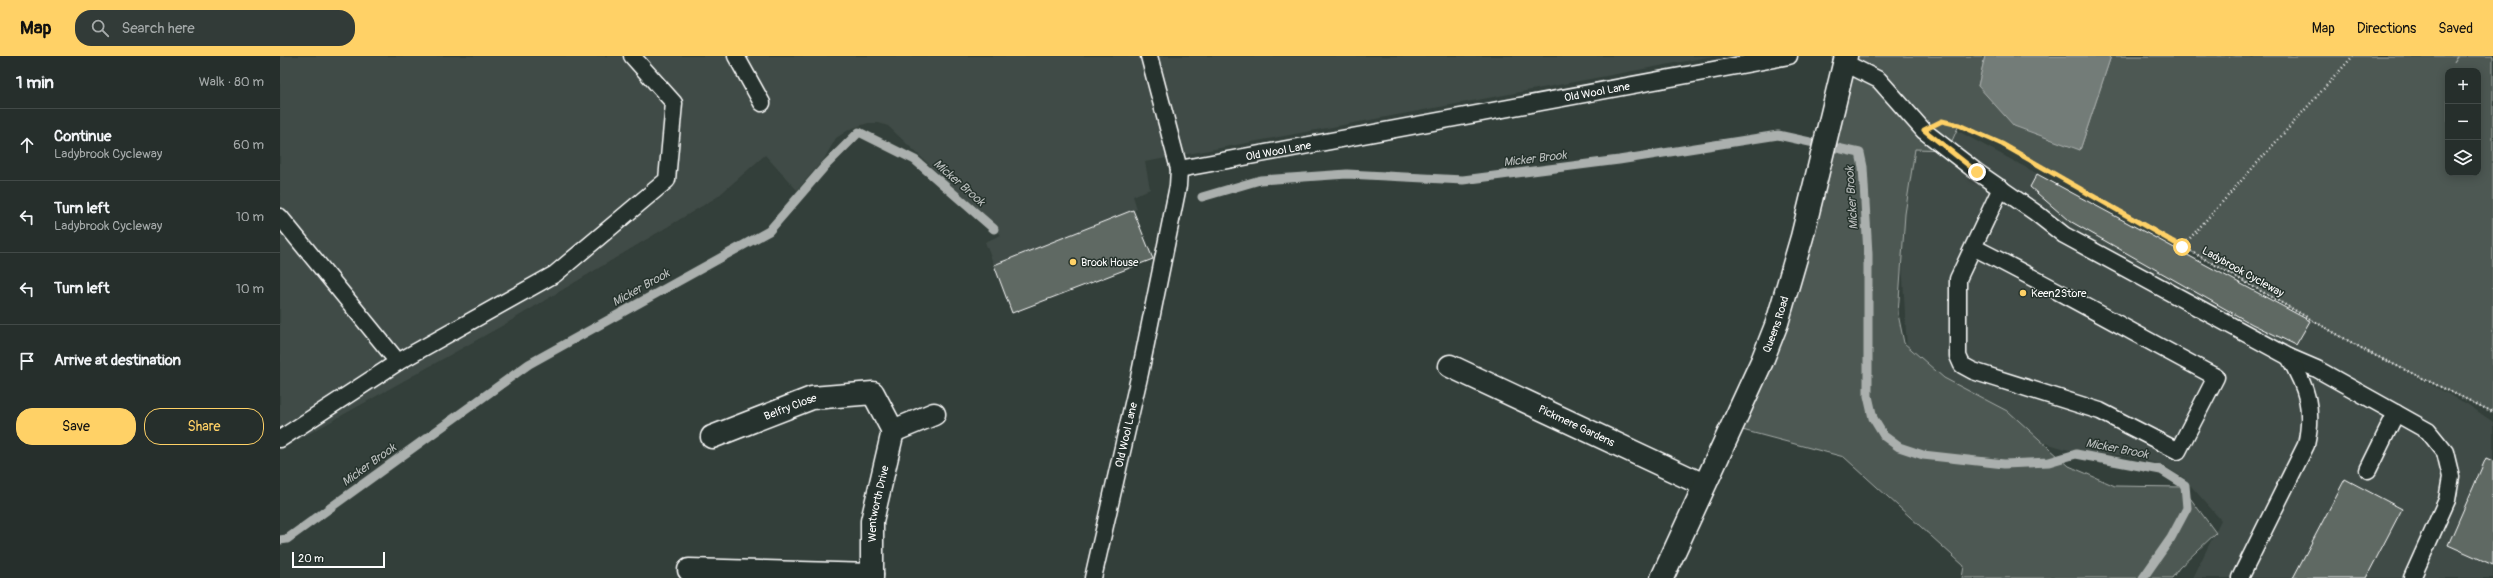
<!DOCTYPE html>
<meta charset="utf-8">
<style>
body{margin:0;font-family:Pangolin,sans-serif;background:#323b38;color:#f1f3f6}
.controls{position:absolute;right:12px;top:12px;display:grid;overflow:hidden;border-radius:8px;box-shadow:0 2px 10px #0003}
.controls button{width:36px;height:36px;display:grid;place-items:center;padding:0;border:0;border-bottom:1px solid #424a48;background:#262f2c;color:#f1f3f6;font:20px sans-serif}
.scale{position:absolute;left:12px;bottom:10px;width:93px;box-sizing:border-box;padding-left:4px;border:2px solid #fff;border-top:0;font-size:11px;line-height:14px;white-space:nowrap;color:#fff;-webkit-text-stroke:3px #26332d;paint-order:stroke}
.stop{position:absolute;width:12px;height:12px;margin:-9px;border:3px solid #ffd166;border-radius:50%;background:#fff}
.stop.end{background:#ffd166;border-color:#fff;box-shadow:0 1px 4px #0008}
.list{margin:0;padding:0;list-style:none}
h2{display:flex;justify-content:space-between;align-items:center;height:52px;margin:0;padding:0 16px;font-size:17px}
h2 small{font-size:13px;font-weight:400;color:#a4a9a9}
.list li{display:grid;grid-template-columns:26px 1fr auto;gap:12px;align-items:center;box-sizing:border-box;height:72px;padding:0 16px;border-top:1px solid #424a48}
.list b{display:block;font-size:15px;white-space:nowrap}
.list p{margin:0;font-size:13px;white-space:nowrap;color:#a4a9a9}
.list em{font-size:13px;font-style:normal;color:#a4a9a9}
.actions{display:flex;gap:8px;padding:12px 16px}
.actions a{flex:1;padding:9px 0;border:1px solid #ffd166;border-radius:16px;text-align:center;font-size:14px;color:#ffd166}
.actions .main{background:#ffd166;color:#111}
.icon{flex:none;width:22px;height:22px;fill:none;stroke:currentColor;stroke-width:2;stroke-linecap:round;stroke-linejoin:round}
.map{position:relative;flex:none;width:2213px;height:522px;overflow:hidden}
header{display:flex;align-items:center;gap:24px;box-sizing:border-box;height:56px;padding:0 20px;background:#ffd166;color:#111}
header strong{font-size:19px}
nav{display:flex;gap:22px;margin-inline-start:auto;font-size:14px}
.search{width:280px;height:36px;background:#323b38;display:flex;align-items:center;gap:10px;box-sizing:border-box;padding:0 14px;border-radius:16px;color:#a4a9a9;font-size:15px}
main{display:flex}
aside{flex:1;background:#262f2c}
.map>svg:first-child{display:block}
.built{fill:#404c47}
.green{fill:#4d5853;stroke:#a6aca9;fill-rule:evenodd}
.water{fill:#737b78;stroke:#abb0ae}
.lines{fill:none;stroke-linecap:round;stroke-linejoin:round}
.stream{stroke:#abb0ae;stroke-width:9}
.building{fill:#5f6964;stroke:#fff}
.service-casing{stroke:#fff;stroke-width:19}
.minor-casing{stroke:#fff;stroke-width:25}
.tertiary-casing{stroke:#fff;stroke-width:25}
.path{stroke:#fff;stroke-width:2.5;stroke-dasharray:1 3;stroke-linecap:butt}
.service{stroke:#26332d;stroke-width:16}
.minor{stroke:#26332d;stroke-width:22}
.tertiary{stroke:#26332d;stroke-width:22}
.route{stroke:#ffd166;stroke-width:5}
.poi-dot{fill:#ffd166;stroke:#26332d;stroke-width:1.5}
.labels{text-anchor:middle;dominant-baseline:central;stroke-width:3;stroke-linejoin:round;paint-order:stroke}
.street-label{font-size:11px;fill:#fff;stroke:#26332d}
.poi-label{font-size:11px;fill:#fff;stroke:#26332d;text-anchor:start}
.water-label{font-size:12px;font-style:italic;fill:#b9bdbc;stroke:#26332d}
</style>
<header>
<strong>Map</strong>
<div class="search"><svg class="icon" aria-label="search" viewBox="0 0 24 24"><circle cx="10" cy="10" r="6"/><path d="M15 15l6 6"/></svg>Search here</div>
<nav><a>Map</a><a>Directions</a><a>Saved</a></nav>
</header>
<main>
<aside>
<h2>1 min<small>Walk · 80 m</small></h2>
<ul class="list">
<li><svg class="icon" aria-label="ahead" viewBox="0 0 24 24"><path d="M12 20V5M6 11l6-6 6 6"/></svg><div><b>Continue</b><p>Ladybrook Cycleway</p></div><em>60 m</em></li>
<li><svg class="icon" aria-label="left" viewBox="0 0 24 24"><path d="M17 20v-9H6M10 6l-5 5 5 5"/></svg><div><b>Turn left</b><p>Ladybrook Cycleway</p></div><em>10 m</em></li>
<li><svg class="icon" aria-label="left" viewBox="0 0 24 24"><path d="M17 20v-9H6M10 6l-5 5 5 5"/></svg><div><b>Turn left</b></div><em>10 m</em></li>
<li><svg class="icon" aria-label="arrive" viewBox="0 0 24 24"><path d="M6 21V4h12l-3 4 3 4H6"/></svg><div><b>Arrive at destination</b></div></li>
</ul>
<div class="actions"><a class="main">Save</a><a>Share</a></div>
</aside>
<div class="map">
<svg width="2213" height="522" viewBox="0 0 2213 522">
<rect width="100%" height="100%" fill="#333f3a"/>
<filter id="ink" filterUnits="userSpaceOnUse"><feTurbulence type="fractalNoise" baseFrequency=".025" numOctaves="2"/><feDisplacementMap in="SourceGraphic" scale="8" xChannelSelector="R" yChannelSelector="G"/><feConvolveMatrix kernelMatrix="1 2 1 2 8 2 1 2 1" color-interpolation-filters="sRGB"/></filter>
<g filter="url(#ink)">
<path class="built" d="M0,0H1433L865,106L870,133L853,140L857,153L714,209L705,186L721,179L705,161L608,70L599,67H588L570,73L556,82L544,103L517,134L485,99L437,141L227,267L0,394Z
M1621,65L1674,73L2187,348L2213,366V522H1913L1941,464L1904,422L1883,409L1848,400L1789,394L1630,347L1617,114Z"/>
<path class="green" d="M1566,0H1705L1698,30L1800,94L1831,0H2178L2174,7L2179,0H2213V356L2090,297L1722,88L1679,69L1668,94L1635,93L1625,158L1618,258L1624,287L1664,322L1729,356L1789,410L1835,430L1902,431L1936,477L1899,512L1892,522H1682L1684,510L1564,401L1451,371L1482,305ZM2168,15H2198V117H2168Z"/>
<path class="water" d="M1705,0H1831L1800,94L1734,70L1698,30Z"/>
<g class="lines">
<path class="stream" d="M922,141L980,124L1067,118L1183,124L1339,104L1498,79L1580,97L1583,111L1588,198V340L1593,362L1604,380L1619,391L1643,399L1724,408L1769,406L1796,398L1881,414L1905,429L1907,452L1891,482L1863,522
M0,484L7,483L249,308L489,175L546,109L579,76L635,104L714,173"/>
</g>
<path class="building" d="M1757,118L2030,265L2016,289L1972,268L1788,164L1750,131Z
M853,154L873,203L732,257L714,209Z
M2206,402L2213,405V509L2168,489Z
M2065,423L2122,453L2086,522H2013Z"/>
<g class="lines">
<g class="service-casing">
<g id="service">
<path d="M456,0L482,47"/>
<path d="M1565,7L1599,24L1644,75L1697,116L1756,157L1784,179L2009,301L2037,313L2148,375L2165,396L2171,421L2167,444L2132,522"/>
<path id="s1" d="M899,113L1509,0"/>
<path d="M0,161L118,306L275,218L387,124L394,47L352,0"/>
<path d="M1693,191C1775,232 1855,278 1936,321L1898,395L1820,355L1693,315L1682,309L1678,300V223L1721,132"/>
<path d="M0,383L118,306"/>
<path d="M2088,414L2116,357"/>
<path id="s2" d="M813,522L860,317L898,130L899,113L869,0"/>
<path d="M1960,522L2026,389C2034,353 2027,332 2009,301"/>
</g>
</g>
<g class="minor-casing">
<g id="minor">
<path id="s3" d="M1170,310L1424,429"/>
<path id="s4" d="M432,381L532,342L593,337L613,375L654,358"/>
<path d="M409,514L592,519"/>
<path id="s5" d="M592,522V465L613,375"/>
</g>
</g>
<g class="tertiary-casing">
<g id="tertiary">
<path id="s6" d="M1382,522L1482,305L1497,267L1522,181L1566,0"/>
</g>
</g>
<path class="path" d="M1679,69L1722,88L2090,297L2213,356
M1902,191L2073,0"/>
<use href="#service" class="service"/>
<use href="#minor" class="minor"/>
<use href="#tertiary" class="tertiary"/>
</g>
</g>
<g class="lines" filter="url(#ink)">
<path class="route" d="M1697,116L1644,74L1662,65L1679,69L1722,88L1902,191"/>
</g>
<g class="poi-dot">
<circle cx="793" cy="206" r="4"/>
<circle cx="1743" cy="237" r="4"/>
</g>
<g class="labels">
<g class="street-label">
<text stroke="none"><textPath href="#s1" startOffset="425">Old Wool Lane</textPath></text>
<text stroke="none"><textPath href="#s1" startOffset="101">Old Wool Lane</textPath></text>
<text transform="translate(1963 216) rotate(29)">Ladybrook Cycleway</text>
<text stroke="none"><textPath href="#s6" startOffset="278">Queens Road</textPath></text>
<text stroke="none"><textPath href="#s4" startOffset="84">Belfry Close</textPath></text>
<text stroke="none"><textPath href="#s3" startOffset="140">Pickmere Gardens</textPath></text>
<text stroke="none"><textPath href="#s2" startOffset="147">Old Wool Lane</textPath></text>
<text stroke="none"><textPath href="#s5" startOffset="75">Wentworth Drive</textPath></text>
</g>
<g class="poi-label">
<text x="801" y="206">Brook House</text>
<text x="1751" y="237">Keen2Store</text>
</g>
<g class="water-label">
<text transform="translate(1255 103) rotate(-7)">Micker Brook</text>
<text transform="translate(679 127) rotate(41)">Micker Brook</text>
<text transform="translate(1572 142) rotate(-94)">Micker Brook</text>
<text transform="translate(361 232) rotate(-29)">Micker Brook</text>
<text transform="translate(1837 393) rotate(11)">Micker Brook</text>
<text transform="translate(89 409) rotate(-36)">Micker Brook</text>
</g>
</g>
</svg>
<div class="controls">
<button>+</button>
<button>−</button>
<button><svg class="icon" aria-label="layers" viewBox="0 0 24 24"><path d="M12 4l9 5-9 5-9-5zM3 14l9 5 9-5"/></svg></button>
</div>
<div class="scale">20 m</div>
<div class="stop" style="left:1902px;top:191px"></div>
<div class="stop end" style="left:1697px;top:116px"></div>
</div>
</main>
